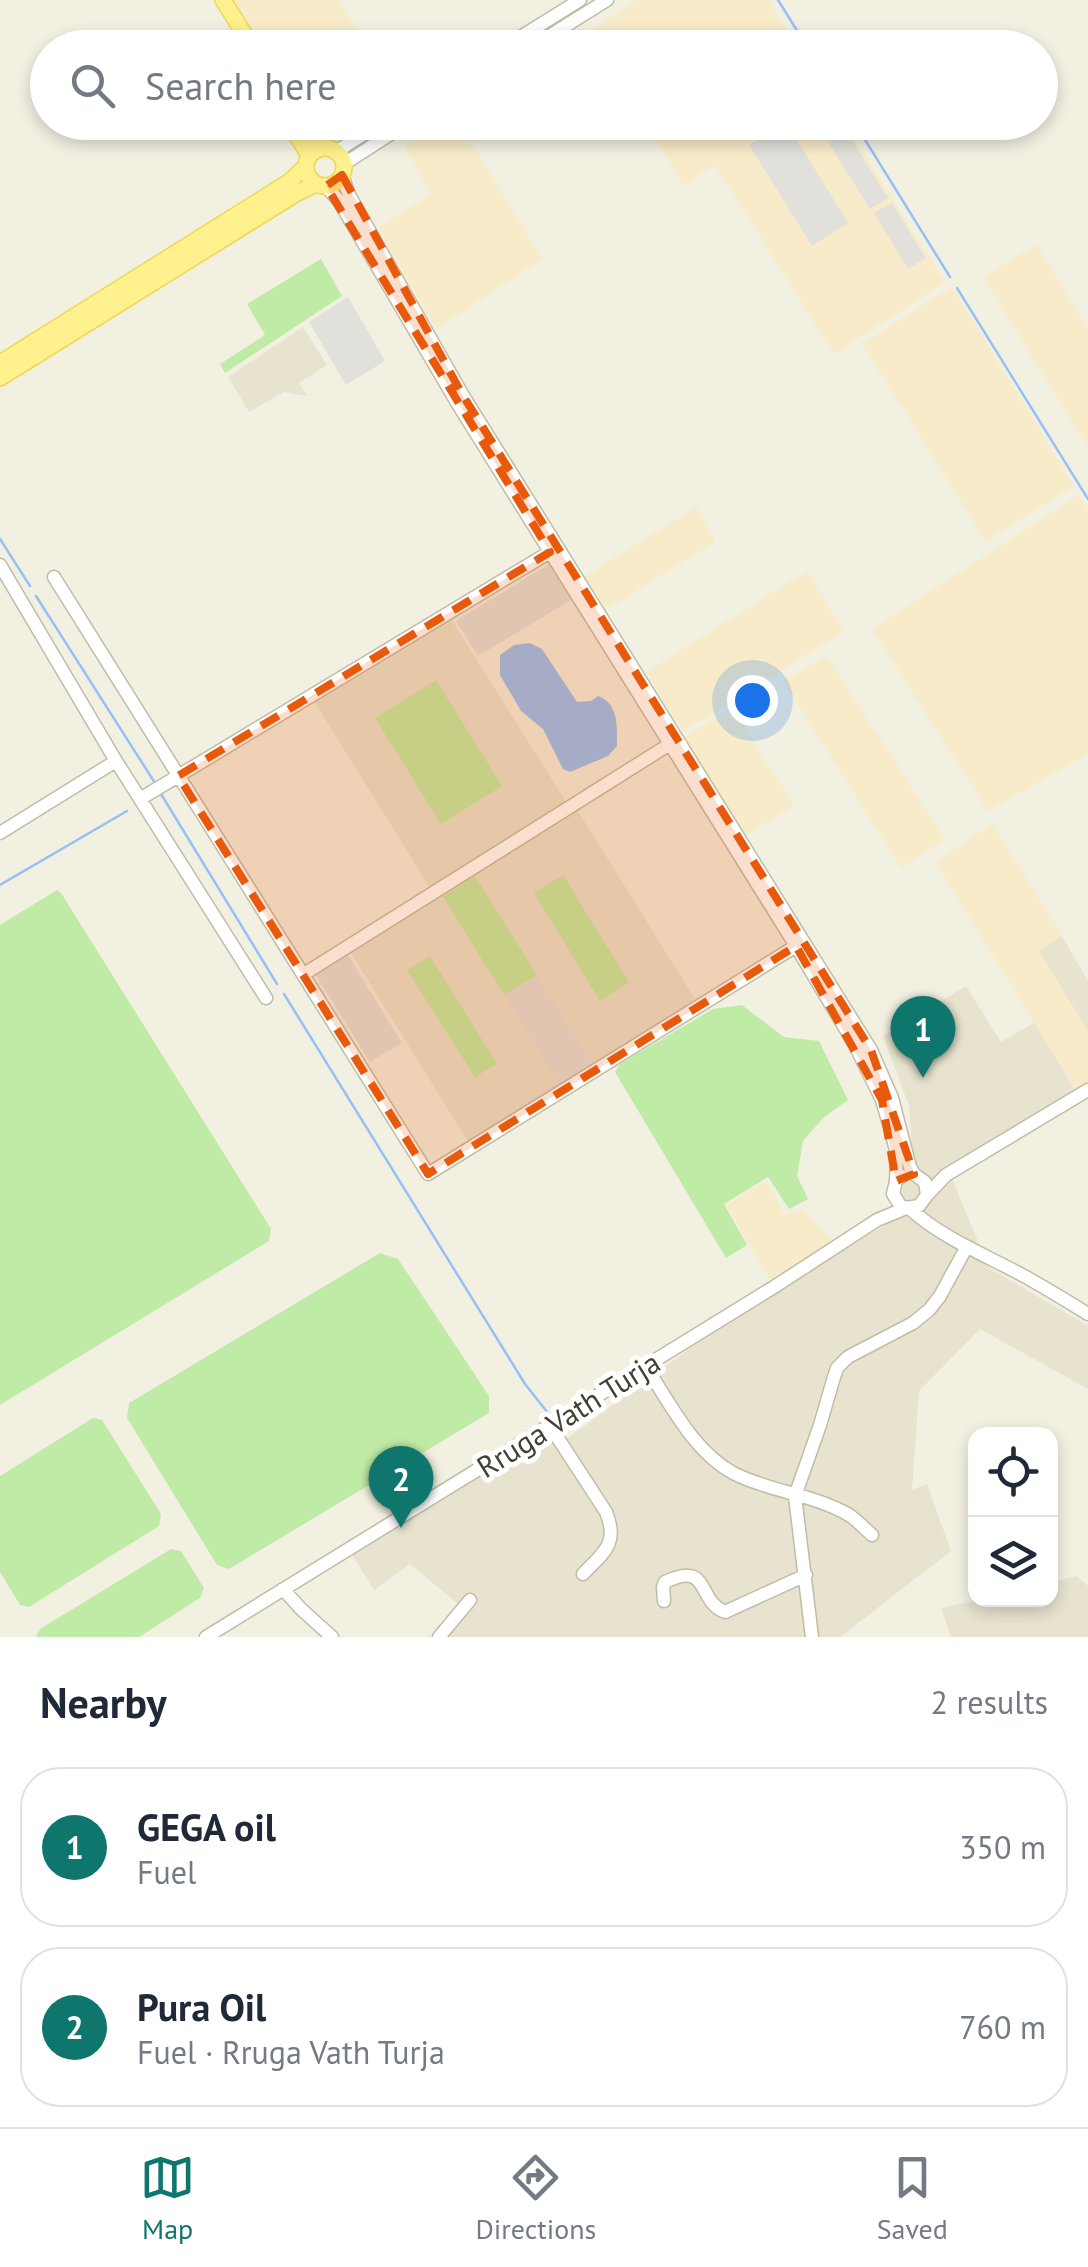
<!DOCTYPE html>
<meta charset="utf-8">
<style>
body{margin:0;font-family:"PT Sans",sans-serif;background:#f2f2f3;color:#1f2937}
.controls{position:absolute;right:30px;bottom:30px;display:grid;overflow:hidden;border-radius:20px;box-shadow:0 5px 15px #0003}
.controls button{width:90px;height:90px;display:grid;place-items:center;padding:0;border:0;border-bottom:2px solid #e0e1e3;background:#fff;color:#1f2937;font:50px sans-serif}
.you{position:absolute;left:752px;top:700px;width:35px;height:35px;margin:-25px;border:8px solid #fff;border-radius:50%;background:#1a73e8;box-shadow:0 0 0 15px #1a73e833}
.badge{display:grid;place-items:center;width:65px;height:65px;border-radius:50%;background:#0f766e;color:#fff;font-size:32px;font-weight:700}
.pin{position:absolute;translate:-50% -82px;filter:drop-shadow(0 2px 5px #0008)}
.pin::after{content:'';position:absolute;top:52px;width:35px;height:30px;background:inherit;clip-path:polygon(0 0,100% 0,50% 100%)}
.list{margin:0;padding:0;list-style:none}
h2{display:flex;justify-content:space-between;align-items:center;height:130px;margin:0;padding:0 40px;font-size:42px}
h2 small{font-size:32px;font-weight:400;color:#747a83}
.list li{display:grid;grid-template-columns:65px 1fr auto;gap:30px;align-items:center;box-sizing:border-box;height:160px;margin:0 20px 20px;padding:0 20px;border:2px solid #e0e1e3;border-radius:40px}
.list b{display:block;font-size:38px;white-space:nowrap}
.list p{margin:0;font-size:32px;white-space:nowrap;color:#747a83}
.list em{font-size:32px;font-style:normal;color:#747a83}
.icon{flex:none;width:55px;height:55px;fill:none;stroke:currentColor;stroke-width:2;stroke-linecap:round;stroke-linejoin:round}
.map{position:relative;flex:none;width:1088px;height:1637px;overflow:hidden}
.search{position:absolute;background:#fff;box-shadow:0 5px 15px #0003;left:30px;right:30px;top:30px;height:110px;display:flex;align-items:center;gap:25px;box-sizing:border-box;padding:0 35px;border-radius:55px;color:#747a83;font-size:38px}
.sheet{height:490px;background:#fff}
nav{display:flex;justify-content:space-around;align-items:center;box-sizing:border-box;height:140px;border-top:2px solid #e0e1e3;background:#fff;font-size:28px;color:#747a83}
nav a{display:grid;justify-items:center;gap:5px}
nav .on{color:#0f766e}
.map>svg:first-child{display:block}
.residential{fill:#e7e3cf}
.commercial{fill:#f7ebc9}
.green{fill:#c0eba6}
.parking{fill:#e2e0db}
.water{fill:#97c0f6}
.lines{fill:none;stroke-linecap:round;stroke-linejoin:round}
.stream{stroke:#97c0f6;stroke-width:2.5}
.minor-casing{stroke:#c1bca6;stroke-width:15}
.major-casing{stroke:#edd855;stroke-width:18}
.minor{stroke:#fff;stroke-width:12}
.major{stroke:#fff18e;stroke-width:15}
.marked{fill:#e8590c;fill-opacity:0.2;stroke:#e8590c;stroke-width:8;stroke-dasharray:20 12;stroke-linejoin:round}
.labels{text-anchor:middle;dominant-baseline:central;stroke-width:10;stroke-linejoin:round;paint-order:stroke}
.street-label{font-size:30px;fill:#444032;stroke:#fff}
</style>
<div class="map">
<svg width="1088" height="1637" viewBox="0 0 1088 1637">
<rect width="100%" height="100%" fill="#f2f0e1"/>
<path class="residential" d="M303,327L327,365L299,383L307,396L284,392L249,412L228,377Z
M446,611L570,808L573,803L700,1007L474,1151L346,945L432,891L309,693Z
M1062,936L1088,981V1031L1038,951Z
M966,986L1001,1042L1035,1022L1075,1091L952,1179L989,1268L1088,1326V1389L980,1329L919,1391L912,1490L927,1484L951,1551L840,1637H433L458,1604L410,1564L374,1590L349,1550L453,1487L561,1431L565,1440L723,1324L896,1218L912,1148L909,1106L883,1036Z
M1077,1576L1088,1586V1637H951L941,1608L978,1600H1050L1051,1582Z"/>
<path class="commercial" d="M234,0H338L368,47H263Z
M637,0H768L798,47H599L589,32Z
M439,123H459L542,259L436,329L378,228L431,194L404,146Z
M645,123H845L945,282L834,354L715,165L684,185Z
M1037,244L1088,329V447L983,278Z
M952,287L1074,486L986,541L862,344Z
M1079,495L1088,510V754L988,811L872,629Z
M696,507L716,541L607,609L585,576Z
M807,571L844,631L683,732L646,672Z
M827,656L945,839L901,868L783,681Z
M732,708L794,806L744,836L685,737Z
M992,823L1062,936L1039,951L1088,1031V1084L1076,1091L936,863Z
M766,1181L785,1215L803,1210L834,1244L773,1285L726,1205Z"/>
<path class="green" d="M321,259L342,296L225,373L220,364L265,335L247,304Z
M436,680L502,786L441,824L375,718Z
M563,875L629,982L600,1001L534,893Z
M475,876L537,975L504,995L443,897Z
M57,890L61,893L271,1229L269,1241L0,1405V925Z
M430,956L497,1064L475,1077L407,970Z
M742,1005L784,1037L819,1041L848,1100L824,1117L803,1141L797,1176L808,1199L789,1209L768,1177L724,1204L747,1245L726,1258L615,1072L620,1064L713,1009Z
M380,1253L398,1259L489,1396V1413L229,1569L217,1565L127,1418L129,1403Z
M93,1418L102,1420L161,1514L159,1526L29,1607L20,1605L0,1572V1476Z
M171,1549L181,1551L204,1588L200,1598L139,1637H36L40,1629Z"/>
<path class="parking" d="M786,122L848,223L812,246L749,145Z
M816,123H841L888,198L870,209Z
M892,203L926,258L908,269L874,213Z
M348,297L385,361L346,385L309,322Z
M549,564L571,600L478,656L456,621Z
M348,955L402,1043L370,1062L316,975Z
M537,975L592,1064L560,1086L504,995Z"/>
<path class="water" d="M530,643L542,649L577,702L591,701L598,696C619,704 617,726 617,746L608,756L570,772L563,769L543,729L521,711L500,675V655L514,645Z"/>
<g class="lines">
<path class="stream" d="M778,0L808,48
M854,122L950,277
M957,288L1088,499
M0,539L30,586
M36,596L155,783
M161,794L277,984
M0,885L127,811
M284,994L525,1384L548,1413"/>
<g class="minor-casing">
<path id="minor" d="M503,48L580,0
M530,48L607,0
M337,151L383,122
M344,164L409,122
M326,186L339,201L456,401L796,946L854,1043L882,1100L891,1131L897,1154L896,1181
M0,565L116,761L266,998
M54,577L428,1174L796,946
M140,799L550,552
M0,833L116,761
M304,974L670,744
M902,1176L896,1181L893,1194L900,1205L906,1208
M927,1195L946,1175L1088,1090
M909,1208C943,1239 986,1255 1026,1277C1047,1289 1067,1301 1088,1314
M646,1367C670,1403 693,1451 733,1473C770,1492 813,1494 849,1515C857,1520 864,1528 872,1535
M550,1426L606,1512C619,1544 604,1552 583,1574
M283,1589L301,1609L332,1637
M664,1601L663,1587L665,1582C711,1560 696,1601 725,1612L806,1575
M206,1637L774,1287L877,1220L906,1208L919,1206L927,1195L925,1182L914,1174L910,1167L892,1098L871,1050L462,394L349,195L342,175
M439,1637L470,1600
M812,1637L795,1496L820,1425L834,1377L837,1368L848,1357L913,1323L929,1310L940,1296L966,1248"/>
</g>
<g class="major-casing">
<path id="major" d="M223,0L253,48
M288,122L309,155
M302,122L323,147
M306 167a19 19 0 1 1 38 0a19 19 0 1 1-38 0Z
M0,363L289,182L305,167
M0,378L297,193L316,184"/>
</g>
<use href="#minor" class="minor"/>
<use href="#major" class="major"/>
</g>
<path class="marked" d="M342,175L462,394L871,1050L914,1174L896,1181L882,1100L796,946L428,1174L178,776L550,552L326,186Z"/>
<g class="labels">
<g class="street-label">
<text transform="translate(568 1414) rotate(-32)">Rruga Vath Turja</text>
</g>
</g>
</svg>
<div class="controls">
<button><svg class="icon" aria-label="locate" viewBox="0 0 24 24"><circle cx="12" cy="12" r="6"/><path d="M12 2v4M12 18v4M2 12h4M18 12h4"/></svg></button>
<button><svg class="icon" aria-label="layers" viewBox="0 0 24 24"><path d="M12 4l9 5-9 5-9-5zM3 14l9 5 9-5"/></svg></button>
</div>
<div class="you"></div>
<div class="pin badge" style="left:923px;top:1078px">1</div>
<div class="pin badge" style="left:401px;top:1528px">2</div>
<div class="search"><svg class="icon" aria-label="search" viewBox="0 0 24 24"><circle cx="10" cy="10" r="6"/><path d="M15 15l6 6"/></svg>Search here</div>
</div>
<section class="sheet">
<h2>Nearby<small>2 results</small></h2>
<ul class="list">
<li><span class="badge">1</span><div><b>GEGA oil</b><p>Fuel</p></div><em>350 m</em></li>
<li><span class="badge">2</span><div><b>Pura Oil</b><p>Fuel · Rruga Vath Turja</p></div><em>760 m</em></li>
</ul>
</section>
<nav>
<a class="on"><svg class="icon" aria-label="map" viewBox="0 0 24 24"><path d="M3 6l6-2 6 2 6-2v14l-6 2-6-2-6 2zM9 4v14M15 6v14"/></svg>Map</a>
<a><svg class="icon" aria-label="directions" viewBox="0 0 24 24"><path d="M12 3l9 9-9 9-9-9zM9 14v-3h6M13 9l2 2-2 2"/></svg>Directions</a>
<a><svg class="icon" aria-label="saved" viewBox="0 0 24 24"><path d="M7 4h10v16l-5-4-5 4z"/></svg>Saved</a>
</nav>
